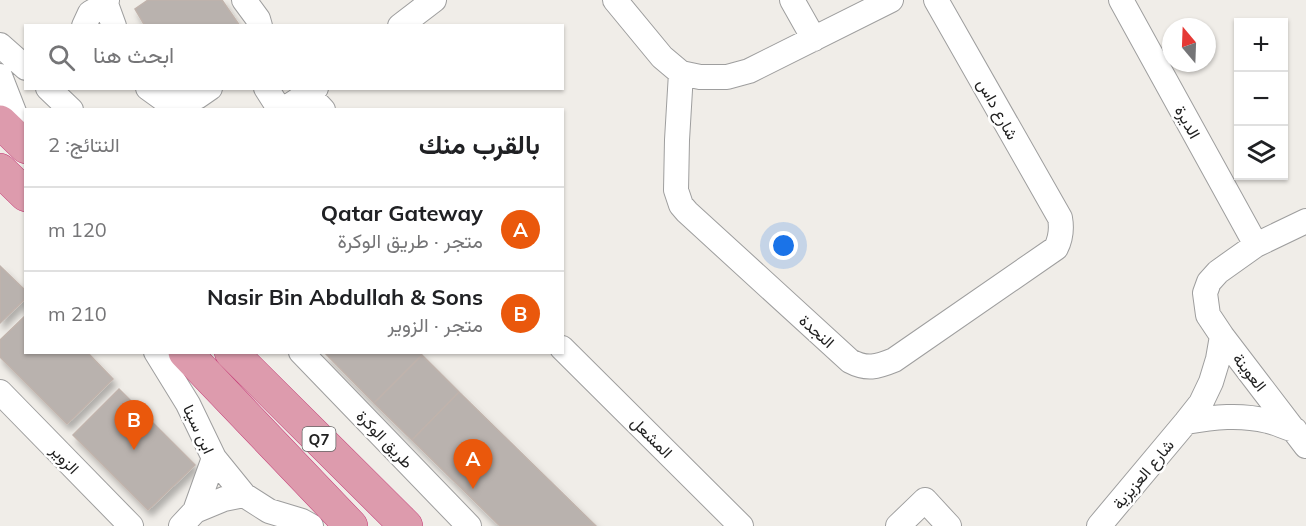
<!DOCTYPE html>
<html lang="ar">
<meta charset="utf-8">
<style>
body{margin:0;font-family:Mulish,Vazirmatn,sans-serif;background:#f2f2f2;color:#202124;direction:rtl}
.controls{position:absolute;right:18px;top:18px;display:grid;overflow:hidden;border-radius:0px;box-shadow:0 2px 4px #0004}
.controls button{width:54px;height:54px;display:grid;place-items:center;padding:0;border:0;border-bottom:2px solid #e0e0e0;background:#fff;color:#202124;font:30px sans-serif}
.compass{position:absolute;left:1162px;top:18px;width:54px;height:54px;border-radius:50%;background:#fff;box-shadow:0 2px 4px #0004;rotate:341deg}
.you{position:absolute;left:784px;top:246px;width:21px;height:21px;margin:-15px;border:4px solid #fff;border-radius:50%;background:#1a73e8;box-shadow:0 0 0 9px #1a73e833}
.badge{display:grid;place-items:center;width:39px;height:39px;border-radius:50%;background:#ea580c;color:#fff;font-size:20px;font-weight:700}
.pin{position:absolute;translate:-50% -50px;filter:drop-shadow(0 2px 3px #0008)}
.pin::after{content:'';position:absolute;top:32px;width:21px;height:18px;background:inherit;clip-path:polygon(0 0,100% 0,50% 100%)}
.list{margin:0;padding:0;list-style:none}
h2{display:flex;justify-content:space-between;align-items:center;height:78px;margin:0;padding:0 24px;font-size:26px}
h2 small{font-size:20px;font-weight:400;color:#757577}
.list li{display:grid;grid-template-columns:39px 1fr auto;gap:18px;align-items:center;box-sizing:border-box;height:84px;padding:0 24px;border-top:2px solid #e0e0e0}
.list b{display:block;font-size:22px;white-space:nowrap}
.list p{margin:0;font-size:20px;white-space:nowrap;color:#757577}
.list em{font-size:20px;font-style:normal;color:#757577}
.icon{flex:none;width:33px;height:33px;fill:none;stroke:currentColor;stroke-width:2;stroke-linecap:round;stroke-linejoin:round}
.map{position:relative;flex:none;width:1306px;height:526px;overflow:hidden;direction:ltr}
.search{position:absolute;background:#fff;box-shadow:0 2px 4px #0004;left:24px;top:24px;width:540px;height:66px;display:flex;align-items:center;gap:15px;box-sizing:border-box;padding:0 21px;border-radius:0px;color:#757577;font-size:22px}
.panel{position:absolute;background:#fff;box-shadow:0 2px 4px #0004;left:24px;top:108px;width:540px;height:246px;border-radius:0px;direction:rtl}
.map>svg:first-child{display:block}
.building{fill:#b9b2ae;stroke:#c0b3ac;stroke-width:1.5;filter:url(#shadow)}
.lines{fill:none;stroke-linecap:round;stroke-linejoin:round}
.minor-casing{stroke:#9e9e9e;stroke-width:26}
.highway-casing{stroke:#c53e78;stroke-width:34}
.minor{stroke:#fff;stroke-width:24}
.highway{stroke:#dd9bad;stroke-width:33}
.labels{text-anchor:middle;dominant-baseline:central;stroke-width:5;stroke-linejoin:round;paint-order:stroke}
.shield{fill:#fff;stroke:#646464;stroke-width:1.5}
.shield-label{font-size:15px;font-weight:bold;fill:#212121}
.street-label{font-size:16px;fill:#212121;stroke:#fff}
</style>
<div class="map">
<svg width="1306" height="526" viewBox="0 0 1306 526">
<defs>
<filter id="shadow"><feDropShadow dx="3.5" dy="6" stdDeviation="3" flood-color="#0004"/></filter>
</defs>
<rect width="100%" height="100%" fill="#f0ede8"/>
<path class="building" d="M148,0H222L240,26H145L135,9Z
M0,266L26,291V298L0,323Z
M26,315V352H87L113,379L67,424L0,357V340Z
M324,352H419L422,355L374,403Z
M422,355L459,392L412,440L374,403Z
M119,389L195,465L148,510L73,435Z
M459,392L596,526H500L412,440Z"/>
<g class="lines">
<g class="minor-casing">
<path id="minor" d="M107,0L106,4L114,26
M244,0L258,19L260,26
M615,0L662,57L681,73L700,77H727L749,71L891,0
M792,0L814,39
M1121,0L1256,245
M84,26L90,13L106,4
M400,26L434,0
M0,45L26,68
M681,73L677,140L676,190L681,205L687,212L850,361C867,370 877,367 894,360L1056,248C1061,238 1062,229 1060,218L936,0
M0,76L25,140
M48,88L71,110
M148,88L166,101L197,97L210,88
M266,88L280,110
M308,94L323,110
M283,110L316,88
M1306,221L1256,245L1218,272L1209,282L1205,293L1208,315L1222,336L1306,446
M562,348L741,526
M156,352L188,404L214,458L195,511
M301,352L469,526
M0,392L131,526
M1186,422C1214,417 1240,414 1268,421C1277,423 1286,428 1295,430
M214,458L244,495
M181,526L195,511L224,499L244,495L269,511L302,521L311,526
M898,526L925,500L949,526
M1099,526L1186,422L1201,403L1211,382L1218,359L1222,336"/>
</g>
<g class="highway-casing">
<path id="highway" d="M0,122L26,147
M0,170L26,195
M185,352L351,526
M231,352L406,526"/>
</g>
<use href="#minor" class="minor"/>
<use href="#highway" class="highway"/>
</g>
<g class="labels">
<rect class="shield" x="302.5" y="427" width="33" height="24" rx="4.5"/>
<g class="shield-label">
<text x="319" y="439">Q7</text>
</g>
<g class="street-label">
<text transform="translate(998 109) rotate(61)">شارع داس</text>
<text transform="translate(1188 122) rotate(61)">الديرة</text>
<text transform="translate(817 331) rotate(42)">النجدة</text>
<text transform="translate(1250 372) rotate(52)">العوينة</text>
<text transform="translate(199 429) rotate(65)">ابن سينا</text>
<text transform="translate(652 437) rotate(45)">المشعل</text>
<text transform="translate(385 439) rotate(46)">طريق الوكرة</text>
<text transform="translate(65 459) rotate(46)">الزوير</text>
<text transform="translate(1143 474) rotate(-50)">شارع العزيزية</text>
</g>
</g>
</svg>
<div class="controls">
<button>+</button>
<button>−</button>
<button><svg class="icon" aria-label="layers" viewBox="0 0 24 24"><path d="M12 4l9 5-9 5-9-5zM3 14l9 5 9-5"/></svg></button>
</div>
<svg class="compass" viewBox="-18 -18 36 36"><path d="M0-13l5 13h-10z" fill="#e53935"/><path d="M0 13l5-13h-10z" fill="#757577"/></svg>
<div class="you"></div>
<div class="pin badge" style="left:473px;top:489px">A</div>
<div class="pin badge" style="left:134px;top:450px">B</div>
<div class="search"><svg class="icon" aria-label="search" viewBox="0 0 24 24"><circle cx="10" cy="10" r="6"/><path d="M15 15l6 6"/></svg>ابحث هنا</div>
<section class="panel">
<h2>بالقرب منك<small>النتائج: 2</small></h2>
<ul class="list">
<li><span class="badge">A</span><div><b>Qatar Gateway</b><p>متجر · طريق الوكرة</p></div><em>120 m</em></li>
<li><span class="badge">B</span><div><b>Nasir Bin Abdullah &amp; Sons</b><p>متجر · الزوير</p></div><em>210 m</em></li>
</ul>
</section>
</div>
